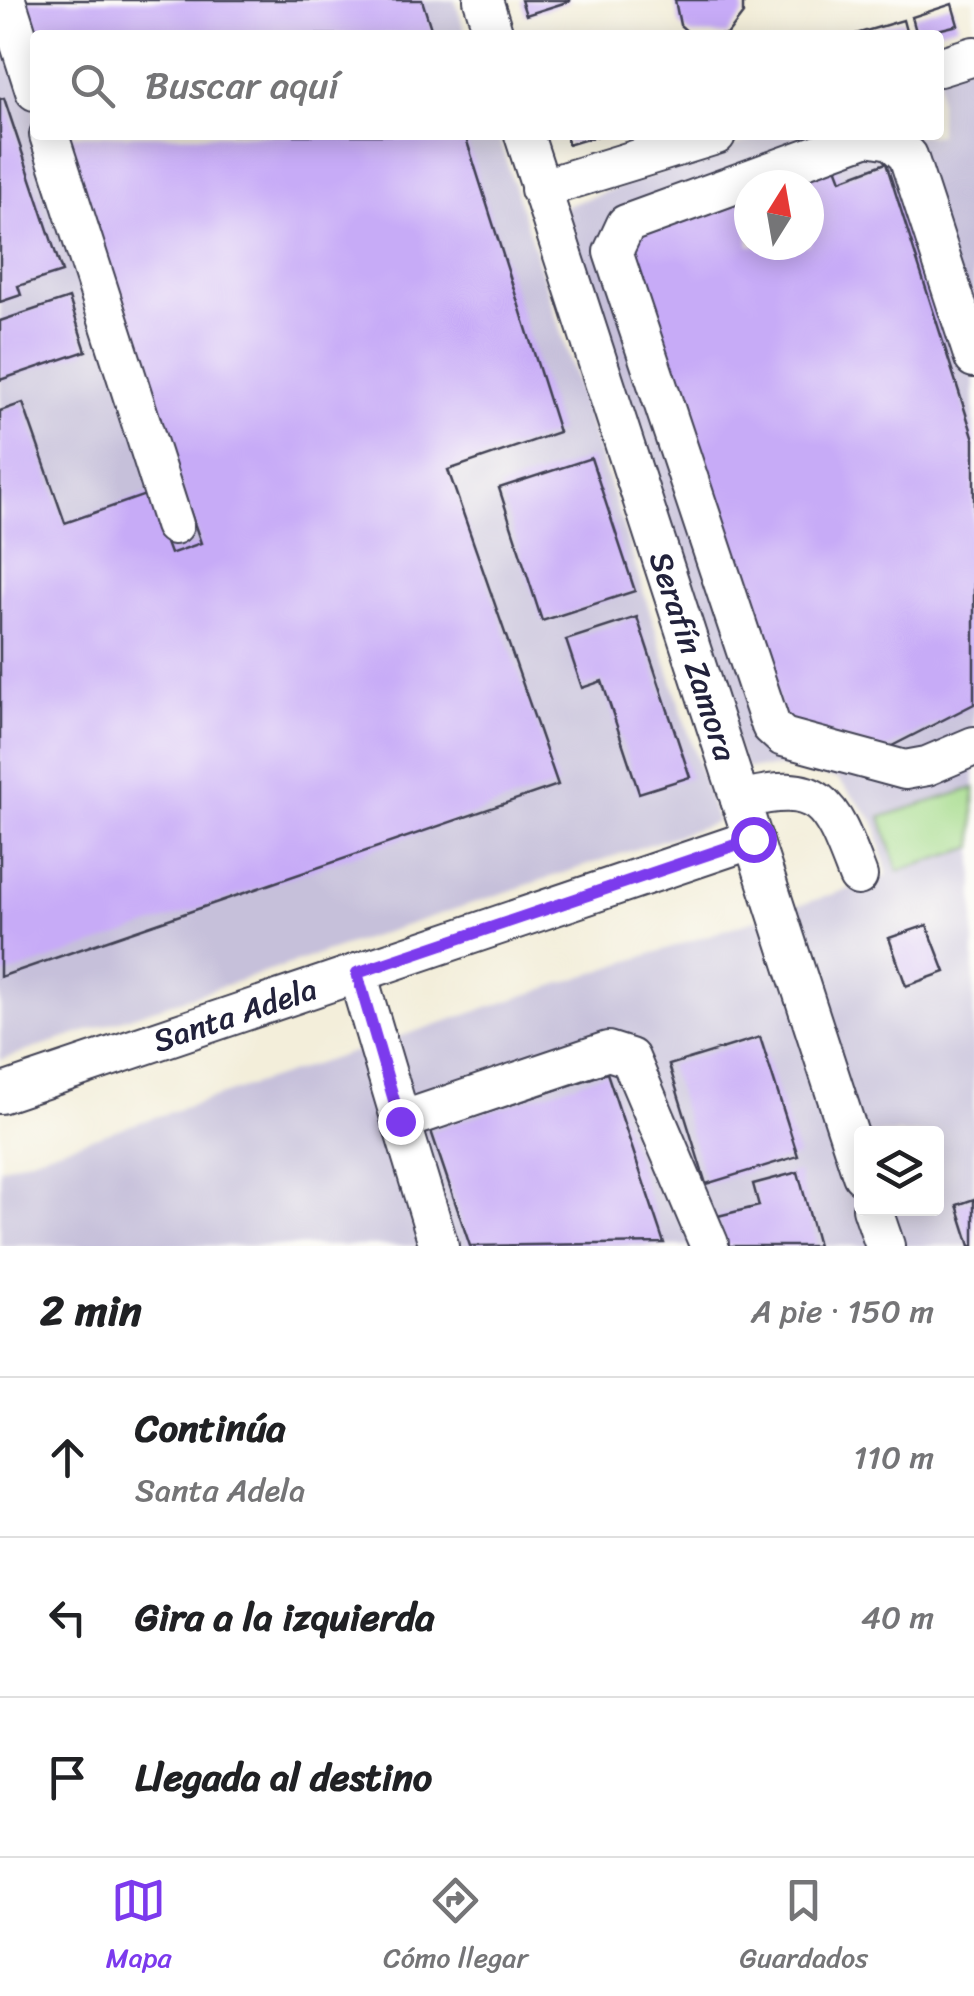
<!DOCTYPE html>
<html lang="es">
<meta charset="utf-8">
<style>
body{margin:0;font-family:Sriracha,sans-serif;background:#f6f6f6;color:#202124}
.controls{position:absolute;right:30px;bottom:30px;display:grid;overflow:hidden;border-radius:10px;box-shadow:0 5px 25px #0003}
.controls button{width:90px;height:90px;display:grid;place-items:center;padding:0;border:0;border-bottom:2px solid #e0e0e0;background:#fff;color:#202124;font:50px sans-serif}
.compass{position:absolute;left:734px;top:170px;width:90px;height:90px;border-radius:50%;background:#fff;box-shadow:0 5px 25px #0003;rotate:11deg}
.stop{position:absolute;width:30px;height:30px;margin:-22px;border:8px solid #7c3aed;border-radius:50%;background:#fff}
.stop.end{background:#7c3aed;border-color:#fff;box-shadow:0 2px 10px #0008}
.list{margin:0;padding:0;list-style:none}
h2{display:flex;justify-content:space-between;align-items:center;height:130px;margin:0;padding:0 40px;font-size:42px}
h2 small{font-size:32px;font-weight:400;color:#757577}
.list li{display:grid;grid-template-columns:65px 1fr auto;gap:30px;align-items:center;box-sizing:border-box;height:160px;padding:0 40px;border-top:2px solid #e0e0e0}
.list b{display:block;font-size:38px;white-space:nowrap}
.list p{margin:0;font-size:32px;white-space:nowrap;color:#757577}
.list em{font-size:32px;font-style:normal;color:#757577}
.icon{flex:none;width:55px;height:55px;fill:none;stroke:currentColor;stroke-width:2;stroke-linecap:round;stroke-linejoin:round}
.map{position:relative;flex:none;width:974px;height:1246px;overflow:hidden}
.search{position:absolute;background:#fff;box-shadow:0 5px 25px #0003;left:30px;right:30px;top:30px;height:110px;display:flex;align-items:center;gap:25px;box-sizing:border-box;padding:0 35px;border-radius:10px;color:#757577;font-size:38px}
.sheet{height:610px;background:#fff}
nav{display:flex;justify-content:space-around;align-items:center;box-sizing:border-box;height:140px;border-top:2px solid #e0e0e0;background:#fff;font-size:28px;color:#757577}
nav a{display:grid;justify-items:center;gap:5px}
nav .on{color:#7c3aed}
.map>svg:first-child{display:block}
.industrial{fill:#c6c0da;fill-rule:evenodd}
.green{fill:#a6dc8d;stroke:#647f64;stroke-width:2.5}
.building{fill:#c7abf7}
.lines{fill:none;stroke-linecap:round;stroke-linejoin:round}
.minor-casing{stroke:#414153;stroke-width:42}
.minor{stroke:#fff;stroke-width:38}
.route{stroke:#7c3aed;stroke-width:12}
.labels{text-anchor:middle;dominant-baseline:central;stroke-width:8;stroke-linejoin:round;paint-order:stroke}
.street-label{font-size:32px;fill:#22223b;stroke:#fdfcf7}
</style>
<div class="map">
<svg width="974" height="1246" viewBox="0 0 974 1246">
<rect width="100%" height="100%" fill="#fdfcf7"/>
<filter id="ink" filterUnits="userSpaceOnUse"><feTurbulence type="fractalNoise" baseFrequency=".01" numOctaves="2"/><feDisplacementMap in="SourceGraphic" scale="20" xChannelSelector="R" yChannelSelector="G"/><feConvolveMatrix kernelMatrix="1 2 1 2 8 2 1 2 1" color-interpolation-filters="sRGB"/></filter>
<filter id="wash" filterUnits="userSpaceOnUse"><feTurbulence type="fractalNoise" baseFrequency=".0048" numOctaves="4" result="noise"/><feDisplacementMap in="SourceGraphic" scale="40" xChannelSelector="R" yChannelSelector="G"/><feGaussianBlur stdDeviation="2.25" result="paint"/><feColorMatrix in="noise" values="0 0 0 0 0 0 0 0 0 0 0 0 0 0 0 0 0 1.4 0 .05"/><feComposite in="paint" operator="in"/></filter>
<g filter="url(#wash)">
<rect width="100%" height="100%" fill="#f3eeda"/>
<path class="industrial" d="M0,0H455L466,35H35V135H498L717,822L0,1060Z
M974,61V1246H0V1168L888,876L875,822L838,779L787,768H744L563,207L765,135H939V74ZM749,185H809V245H749ZM862,1134H936V1208H862Z"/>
<path class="green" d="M974,788V847L898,871L881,817Z"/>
<g id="blocks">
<path class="building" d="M15,0H422L433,35H35Z
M521,0H570V1L526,15Z
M675,0H743V14L727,35H691L680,25Z
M952,4L958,25L917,35L912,17Z
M903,20L907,35H856V34Z
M4,98L62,272L18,286L21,295L0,302V99Z
M61,135H465L559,432L448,470L558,785L0,977V411L23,403L65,523L148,494L170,554L201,543Z
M566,135H597V136L568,145Z
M833,159L841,180L886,163L974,439V704L884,750L787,723L626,236L749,190V245H809V185H764Z
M69,298L86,351L0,380V321Z
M591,458L635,591L542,621L499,488Z
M637,617L690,777L639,793L602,681L582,688L566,640Z
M927,925L945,972L906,986L889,938Z
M760,1037L798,1156L706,1184L669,1065Z
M607,1073L664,1243L470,1246L431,1131Z
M798,1172L818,1246H726L718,1216L759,1206L753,1184Z
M974,1199V1246H970L957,1205Z"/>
</g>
</g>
<g filter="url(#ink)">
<use href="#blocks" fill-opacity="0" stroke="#414153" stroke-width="2.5"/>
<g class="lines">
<g class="minor-casing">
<g id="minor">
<path d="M6,0L35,91"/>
<path d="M483,0L494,35"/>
<path d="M939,67L974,56"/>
<path d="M49,135L174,525"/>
<path id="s1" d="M524,135L862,1175"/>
<path d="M540,189L716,135"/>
<path d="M974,358L908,156L891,140L868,136L626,224L613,252L771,726L783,737L905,770L927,766L974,746"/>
<path d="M740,800C823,778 831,806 858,876"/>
<path d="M357,973L401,1121L608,1051L630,1058L709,1244"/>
<path id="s2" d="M0,1094L753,839"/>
<path d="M401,1121L439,1246"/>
<path d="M872,1208L885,1246"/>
</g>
</g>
<use href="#minor" class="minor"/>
</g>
</g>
<g class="lines" filter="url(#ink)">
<path class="route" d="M400,1121L357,973L753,839"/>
</g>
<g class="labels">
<g class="street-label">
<text stroke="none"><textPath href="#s1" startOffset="548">Serafín Zamora</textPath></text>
<text stroke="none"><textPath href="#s2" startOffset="248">Santa Adela</textPath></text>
</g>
</g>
</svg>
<div class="controls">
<button><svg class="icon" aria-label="layers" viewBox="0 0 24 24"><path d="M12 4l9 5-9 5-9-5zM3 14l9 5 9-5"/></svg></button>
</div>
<svg class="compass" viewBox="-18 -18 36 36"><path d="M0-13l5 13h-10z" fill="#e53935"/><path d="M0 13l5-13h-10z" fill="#757577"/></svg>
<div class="stop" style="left:753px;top:839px"></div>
<div class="stop end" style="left:400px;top:1121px"></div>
<div class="search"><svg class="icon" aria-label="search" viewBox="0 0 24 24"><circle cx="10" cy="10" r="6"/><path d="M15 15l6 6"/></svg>Buscar aquí</div>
</div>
<section class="sheet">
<h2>2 min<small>A pie · 150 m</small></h2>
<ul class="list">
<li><svg class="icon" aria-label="ahead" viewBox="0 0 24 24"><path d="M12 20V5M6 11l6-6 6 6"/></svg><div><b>Continúa</b><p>Santa Adela</p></div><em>110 m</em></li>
<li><svg class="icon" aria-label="left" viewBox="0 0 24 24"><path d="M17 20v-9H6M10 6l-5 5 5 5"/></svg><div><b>Gira a la izquierda</b></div><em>40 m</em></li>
<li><svg class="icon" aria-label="arrive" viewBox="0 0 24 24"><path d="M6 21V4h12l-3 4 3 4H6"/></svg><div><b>Llegada al destino</b></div></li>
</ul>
</section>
<nav>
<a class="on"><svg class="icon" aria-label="map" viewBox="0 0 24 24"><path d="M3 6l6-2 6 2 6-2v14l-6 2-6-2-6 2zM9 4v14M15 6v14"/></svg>Mapa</a>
<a><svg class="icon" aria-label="directions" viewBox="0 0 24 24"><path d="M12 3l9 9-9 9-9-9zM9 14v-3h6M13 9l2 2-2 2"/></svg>Cómo llegar</a>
<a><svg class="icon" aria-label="saved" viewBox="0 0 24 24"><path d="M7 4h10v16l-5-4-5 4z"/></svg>Guardados</a>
</nav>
